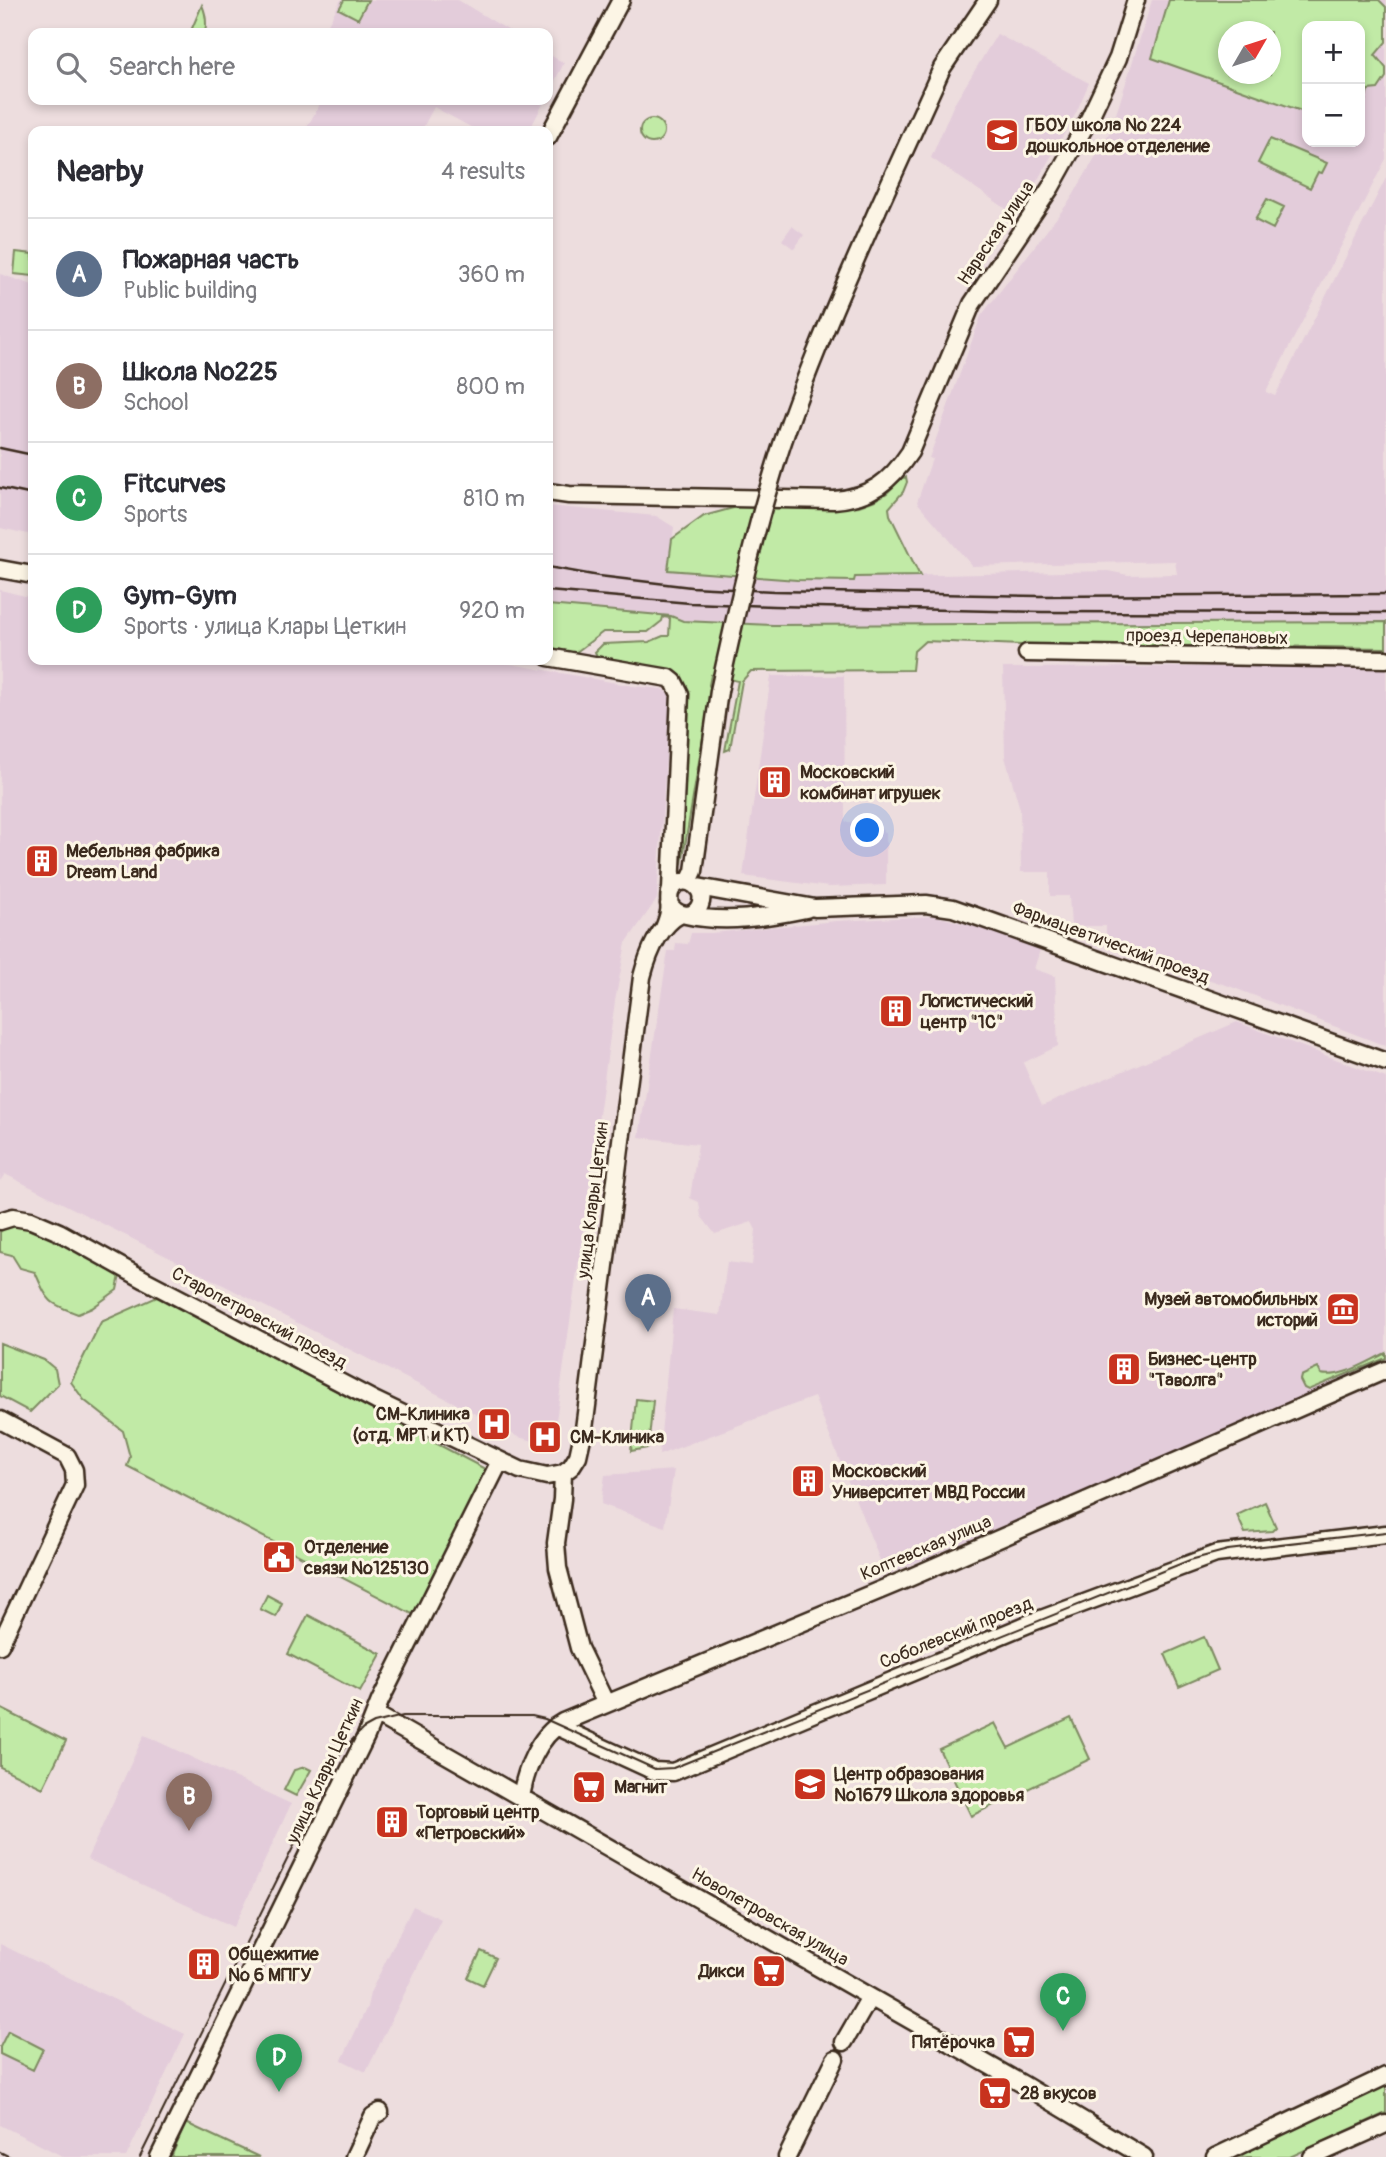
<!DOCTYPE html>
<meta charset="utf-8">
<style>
body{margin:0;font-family:Pangolin,sans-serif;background:#f2f2f3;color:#2b2b33}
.controls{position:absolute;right:21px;top:21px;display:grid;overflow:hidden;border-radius:14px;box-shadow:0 4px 10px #0003}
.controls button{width:63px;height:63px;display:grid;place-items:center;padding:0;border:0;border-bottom:2px solid #e1e1e2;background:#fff;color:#2b2b33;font:35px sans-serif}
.compass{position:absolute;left:1218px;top:21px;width:63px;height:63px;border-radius:50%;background:#fff;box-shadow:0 4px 10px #0003;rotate:51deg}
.you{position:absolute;left:868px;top:831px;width:24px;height:24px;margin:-18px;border:5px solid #fff;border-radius:50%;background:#1a73e8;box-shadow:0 0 0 10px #1a73e833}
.badge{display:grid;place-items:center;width:46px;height:46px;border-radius:50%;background:#c8321e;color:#fff;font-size:23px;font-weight:700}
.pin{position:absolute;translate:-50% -58px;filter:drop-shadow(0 2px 4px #0008)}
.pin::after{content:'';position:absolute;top:37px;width:24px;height:21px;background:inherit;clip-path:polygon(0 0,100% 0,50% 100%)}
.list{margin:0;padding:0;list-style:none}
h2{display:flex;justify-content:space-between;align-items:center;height:91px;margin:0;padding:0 28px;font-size:30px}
h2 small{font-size:23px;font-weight:400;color:#7c7c81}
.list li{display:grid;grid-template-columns:46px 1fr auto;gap:21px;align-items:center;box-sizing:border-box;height:112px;padding:0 28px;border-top:2px solid #e1e1e2}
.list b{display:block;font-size:26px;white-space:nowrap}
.list p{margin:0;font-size:23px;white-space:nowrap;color:#7c7c81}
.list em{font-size:23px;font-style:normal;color:#7c7c81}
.icon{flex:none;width:38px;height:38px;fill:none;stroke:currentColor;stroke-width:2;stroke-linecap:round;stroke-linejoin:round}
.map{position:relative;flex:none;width:1386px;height:2157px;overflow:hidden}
.search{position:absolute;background:#fff;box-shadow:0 4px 10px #0003;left:28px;top:28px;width:525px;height:77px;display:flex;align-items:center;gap:18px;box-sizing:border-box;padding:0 24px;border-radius:14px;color:#7c7c81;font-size:26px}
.panel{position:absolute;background:#fff;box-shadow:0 4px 10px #0003;left:28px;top:126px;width:525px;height:539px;border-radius:14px}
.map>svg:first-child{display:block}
.built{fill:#e3ccda;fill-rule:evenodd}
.green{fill:#c1eaa6;stroke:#7e8a62;stroke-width:2;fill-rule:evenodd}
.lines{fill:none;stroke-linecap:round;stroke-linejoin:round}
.minor-casing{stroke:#3b2a1e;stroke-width:21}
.minor{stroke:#fcf5e5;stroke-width:16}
.tram{stroke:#3b2a1e;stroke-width:2}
.rail{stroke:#3b2a1e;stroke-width:2.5}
.minor-bridge-casing{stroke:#3b2a1e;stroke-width:21;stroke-linecap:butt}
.minor-bridge{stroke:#fcf5e5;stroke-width:16}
.labels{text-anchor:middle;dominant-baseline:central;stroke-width:6;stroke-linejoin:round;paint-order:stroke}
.poi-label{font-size:18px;font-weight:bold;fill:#3b2a1e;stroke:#fcf5e5;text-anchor:start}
.street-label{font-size:18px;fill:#3b2a1e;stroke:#fcf5e5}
</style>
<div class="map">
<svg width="1386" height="2157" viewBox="0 0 1386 2157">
<rect width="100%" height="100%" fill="#edddde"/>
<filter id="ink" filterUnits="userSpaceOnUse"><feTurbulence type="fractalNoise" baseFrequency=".0143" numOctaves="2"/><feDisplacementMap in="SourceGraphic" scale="14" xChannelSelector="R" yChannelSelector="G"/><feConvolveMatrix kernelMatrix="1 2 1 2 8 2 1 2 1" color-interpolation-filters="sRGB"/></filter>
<g filter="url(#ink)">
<path class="built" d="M341,0H458L513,33H323Z
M1152,0H1386V159L1266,392L1275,396L1386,178V622L773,625L683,621L671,616L548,605V506L656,516L674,527L669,570L797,580L854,581V577L1108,571L1128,575L1177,574L1175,561L972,566L917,502L932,459L929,458L981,316L1071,199L1111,130ZM1307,26H1360V142H1307ZM1228,32H1270V74H1228Z
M997,34L1089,83L1076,113L1017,216L931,158L953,106Z
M548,54L564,63L548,94Z
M322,100H545L529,131H478L434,107L421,131H305Z
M792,226L804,235L794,249L782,240Z
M0,274L33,285V535L0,528Z
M0,590L33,598V660H489L633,686L662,689L670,695L657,899L626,943L615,1001L557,1414L553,1434L538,1442L518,1437L453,1402L5,1174L0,1181Z
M1386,666V1046L1229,986L1106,947V926H1071L1069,896H1050V872H1021L1020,809L1005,757L1003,668Z
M771,676H844L845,822L873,823L886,833V885L829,887L743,876Z
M936,916L983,929L1040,950L1034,969L1055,976L1058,1046L1023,1063L1042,1106L1237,1022L1386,1078V1364L886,1575L814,1397L659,1455L673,1309L720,1315L727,1262L752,1265L756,1230L752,1222L715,1234L701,1216L699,1202L690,1198L698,1144L639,1137L668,951H675L676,943L688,944L691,933H711L836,921Z
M674,1470L665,1527L601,1504L605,1475Z
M144,1735L291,1804L234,1927L87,1859Z
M413,1906L441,1919L366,2072L342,2060L367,2007L370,1993Z
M0,1944L185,2034L126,2157H64L0,2125Z"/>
<path class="green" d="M344,0H368L358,19L339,9Z
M1169,0H1379L1386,7V42L1375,55L1386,68V77L1378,89L1368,90L1363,108L1360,109V26H1307V113L1152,58ZM1228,32H1270V74H1228Z
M202,5C206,14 207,23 205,33H190Z
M640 131a12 12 0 1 1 24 0a12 12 0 1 1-24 0Z
M1270,139L1327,163L1322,173L1318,172L1310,188L1258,163Z
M1267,199L1284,207L1273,229L1255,220Z
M16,252L33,254V276L14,274Z
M906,477L907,482L903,492L889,508L890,515L920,576L855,577L854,581L797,580L668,570L672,539L704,516L744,505L837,508L859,506L875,500L887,493L902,478Z
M548,605L671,616L683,621L773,625L1386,622V648L1258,646V637H1208L1205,646L1022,645L925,641L914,651L912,670L751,671L742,681L730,749L725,751L738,681L711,675L709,685L711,690L682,863L680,866H678L687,689L684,682L671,671L597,656L595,652L603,644L649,642L663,636H669L670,618L663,617L662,621L648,632H603L575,653L548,647Z
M22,1225L37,1229L120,1275L117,1290L92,1308L78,1314C47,1303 48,1301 35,1272L20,1268L12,1255L0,1252V1232L7,1227Z
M157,1297L487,1470L414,1615L127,1466L130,1457L123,1431L84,1400L71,1382L101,1322Z
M0,1343L44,1360L55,1369L58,1384L30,1412L0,1396Z
M1386,1353V1358L1308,1390L1304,1388L1300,1380L1301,1376L1318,1368L1321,1374C1341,1379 1368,1361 1386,1353Z
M636,1399L653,1401L648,1448L631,1451Z
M1265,1502L1276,1527L1272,1531L1245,1533L1237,1515Z
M267,1595L282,1603L276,1617L260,1609Z
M308,1615L381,1654L360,1692L288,1654Z
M1204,1637L1218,1670L1179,1687L1165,1654Z
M0,1708L66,1741L43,1788L0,1767Z
M1071,1718L1090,1759L971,1816L939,1749L995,1723L1008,1748Z
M305,1767L311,1770L296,1796L284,1790L294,1770Z
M481,1951L496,1958L483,1985L468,1978Z
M8,2031L43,2049L33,2070L0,2054V2047Z
M1386,2081V2113L1290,2157H1226Z
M186,2123L259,2157H171Z"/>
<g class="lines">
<g class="minor-casing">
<path id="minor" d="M548,137L621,0
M877,211L942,68L988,0
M548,492L569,495L834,500C871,497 890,482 910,452L972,304L1051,187L1089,119L1118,58L1136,0
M0,569L33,575
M1027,653L1386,659
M548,657L669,678L674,682L680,694L671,889
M689,882L694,871L719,691
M698,887L815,908L926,904L953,908L1386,1062
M686,915C725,924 767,917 806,909
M664,928C666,923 668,918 669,912C671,903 666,894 674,886C687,874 707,889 700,905C694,920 677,916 669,904
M0,1221L13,1217L31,1220L59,1232L145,1280L376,1401L520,1470L547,1476L563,1473L571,1467L578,1456L584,1429L642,977C648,954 658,926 681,914
M0,1420L67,1456L74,1470L75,1485L0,1645
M563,1473L562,1499L556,1543L558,1568L579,1648L606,1704
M375,1714L1024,2085L1144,2157
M556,1726L654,1771L673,1772L1033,1622L1216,1554L1386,1534
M521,1798C525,1771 538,1736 563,1722L902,1581L1386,1370
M844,2042L870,1997
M159,2157L366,1736L380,1701L500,1461
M354,2157L373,2116L380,2112
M787,2157L835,2059
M1215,2157L1386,2076
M1312,2157L1386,2124"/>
</g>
<use href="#minor" class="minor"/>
<path class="tram" d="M0,2152L10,2157
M140,2157L319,1795L343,1749L363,1729L374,1723L403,1716H532L545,1719L655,1769L673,1768L1190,1560L1228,1550L1386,1532"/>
<path class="rail" d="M0,448L33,455
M0,488L33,495
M548,567L599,576L691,587L774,591L1040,596L1386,594
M548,591L690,603L773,606L1042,612L1386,613"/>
<g class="minor-bridge-casing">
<path id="minor-bridge" d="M719,691C735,618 751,545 773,473C800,383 839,297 877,211"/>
</g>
<use href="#minor-bridge" class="minor-bridge"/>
</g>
</g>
<defs>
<g id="school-square" transform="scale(1.75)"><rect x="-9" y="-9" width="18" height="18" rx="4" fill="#c8321e" stroke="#fcf5e5"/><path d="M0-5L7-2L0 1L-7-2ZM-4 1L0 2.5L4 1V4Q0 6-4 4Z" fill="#fff"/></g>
<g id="building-square" transform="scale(1.75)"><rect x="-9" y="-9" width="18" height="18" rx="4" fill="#c8321e" stroke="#fcf5e5"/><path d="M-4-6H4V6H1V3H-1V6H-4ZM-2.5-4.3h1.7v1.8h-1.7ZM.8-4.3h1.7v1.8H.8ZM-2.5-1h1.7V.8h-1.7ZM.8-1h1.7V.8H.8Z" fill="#fff"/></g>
<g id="museum-square" transform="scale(1.75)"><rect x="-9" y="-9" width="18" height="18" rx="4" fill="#c8321e" stroke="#fcf5e5"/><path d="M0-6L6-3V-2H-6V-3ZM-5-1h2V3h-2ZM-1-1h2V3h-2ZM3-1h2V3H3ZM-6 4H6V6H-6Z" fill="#fff"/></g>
<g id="hospital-square" transform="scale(1.75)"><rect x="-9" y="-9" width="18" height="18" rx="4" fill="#c8321e" stroke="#fcf5e5"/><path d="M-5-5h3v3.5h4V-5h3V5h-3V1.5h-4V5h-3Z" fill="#fff"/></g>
<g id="civic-square" transform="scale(1.75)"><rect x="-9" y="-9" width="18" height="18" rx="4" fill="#c8321e" stroke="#fcf5e5"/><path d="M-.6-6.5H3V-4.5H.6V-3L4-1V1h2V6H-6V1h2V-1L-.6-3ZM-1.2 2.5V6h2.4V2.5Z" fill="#fff"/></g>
<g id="supermarket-square" transform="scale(1.75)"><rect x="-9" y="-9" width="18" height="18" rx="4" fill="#c8321e" stroke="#fcf5e5"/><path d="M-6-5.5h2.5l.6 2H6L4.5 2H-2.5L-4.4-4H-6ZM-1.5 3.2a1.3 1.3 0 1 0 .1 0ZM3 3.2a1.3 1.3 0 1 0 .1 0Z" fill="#fff"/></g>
</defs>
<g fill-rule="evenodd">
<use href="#school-square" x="1002" y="135"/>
<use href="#building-square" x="775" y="782"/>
<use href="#building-square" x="42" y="861"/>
<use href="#building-square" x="896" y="1011"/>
<use href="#museum-square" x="1343" y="1309"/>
<use href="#building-square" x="1124" y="1369"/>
<use href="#hospital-square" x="494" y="1424"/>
<use href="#hospital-square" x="545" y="1437"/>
<use href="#building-square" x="808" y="1481"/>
<use href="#civic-square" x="279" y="1557"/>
<use href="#school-square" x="810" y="1784"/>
<use href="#supermarket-square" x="589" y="1787"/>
<use href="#building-square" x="392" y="1822"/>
<use href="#building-square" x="204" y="1964"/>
<use href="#supermarket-square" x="769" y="1971"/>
<use href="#supermarket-square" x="1019" y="2042"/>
<use href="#supermarket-square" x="995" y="2093"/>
</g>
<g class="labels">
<g class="poi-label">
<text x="1026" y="125">ГБОУ школа № 224<tspan x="1026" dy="21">дошкольное отделение</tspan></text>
<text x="800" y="772">Московский<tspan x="800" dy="21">комбинат игрушек</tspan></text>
<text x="66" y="851">Мебельная фабрика<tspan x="66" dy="21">Dream Land</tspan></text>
<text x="920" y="1001">Логистический<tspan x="920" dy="21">центр "1С"</tspan></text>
<text x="1318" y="1299" text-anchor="end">Музей автомобильных<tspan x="1318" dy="21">историй</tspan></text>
<text x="1148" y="1359">Бизнес-центр<tspan x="1148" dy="21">"Таволга"</tspan></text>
<text x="470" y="1414" text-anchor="end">СМ-Клиника<tspan x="470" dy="21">(отд. МРТ и КТ)</tspan></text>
<text x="570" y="1437">СМ-Клиника</text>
<text x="832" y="1471">Московский<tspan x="832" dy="21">Университет МВД России</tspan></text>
<text x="304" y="1547">Отделение<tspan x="304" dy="21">связи №125130</tspan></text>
<text x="834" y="1774">Центр образования<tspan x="834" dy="21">№1679 Школа здоровья</tspan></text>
<text x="614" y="1787">Магнит</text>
<text x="416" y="1812">Торговый центр<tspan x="416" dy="21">«Петровский»</tspan></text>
<text x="228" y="1954">Общежитие<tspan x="228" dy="21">№ 6 МПГУ</tspan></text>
<text x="744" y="1971" text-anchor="end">Дикси</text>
<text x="995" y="2042" text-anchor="end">Пятёрочка</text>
<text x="1020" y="2093">28 вкусов</text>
</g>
<g class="street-label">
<text transform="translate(996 233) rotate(-56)">Нарвская улица</text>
<text transform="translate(1207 637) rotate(1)">проезд Черепановых</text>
<text transform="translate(1111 943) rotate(20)">Фармацевтический проезд</text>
<text transform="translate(593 1200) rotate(-83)">улица Клары Цеткин</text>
<text transform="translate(259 1318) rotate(28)">Старопетровский проезд</text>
<text transform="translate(926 1548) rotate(-23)">Коптевская улица</text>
<text transform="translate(956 1633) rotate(-22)">Соболевский проезд</text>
<text transform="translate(325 1771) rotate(-65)">улица Клары Цеткин</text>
<text transform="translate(770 1917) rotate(30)">Новопетровская улица</text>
</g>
</g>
</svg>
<div class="controls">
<button>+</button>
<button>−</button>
</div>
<svg class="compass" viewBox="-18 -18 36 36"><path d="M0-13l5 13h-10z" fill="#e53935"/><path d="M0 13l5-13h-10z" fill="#7c7c81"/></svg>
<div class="you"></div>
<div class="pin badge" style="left:648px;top:1332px;background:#5c6f8a">A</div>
<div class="pin badge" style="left:189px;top:1831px;background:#8d6e63">B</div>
<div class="pin badge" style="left:1063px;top:2031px;background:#2e9e5b">C</div>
<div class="pin badge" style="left:279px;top:2092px;background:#2e9e5b">D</div>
<div class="search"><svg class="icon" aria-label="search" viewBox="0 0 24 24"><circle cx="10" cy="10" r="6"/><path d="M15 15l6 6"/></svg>Search here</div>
<section class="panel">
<h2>Nearby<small>4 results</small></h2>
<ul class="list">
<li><span class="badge" style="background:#5c6f8a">A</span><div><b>Пожарная часть</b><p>Public building</p></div><em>360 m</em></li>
<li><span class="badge" style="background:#8d6e63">B</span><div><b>Школа №225</b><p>School</p></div><em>800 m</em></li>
<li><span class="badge" style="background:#2e9e5b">C</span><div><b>Fitcurves</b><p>Sports</p></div><em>810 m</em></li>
<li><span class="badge" style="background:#2e9e5b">D</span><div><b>Gym-Gym</b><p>Sports · улица Клары Цеткин</p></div><em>920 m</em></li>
</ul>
</section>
</div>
